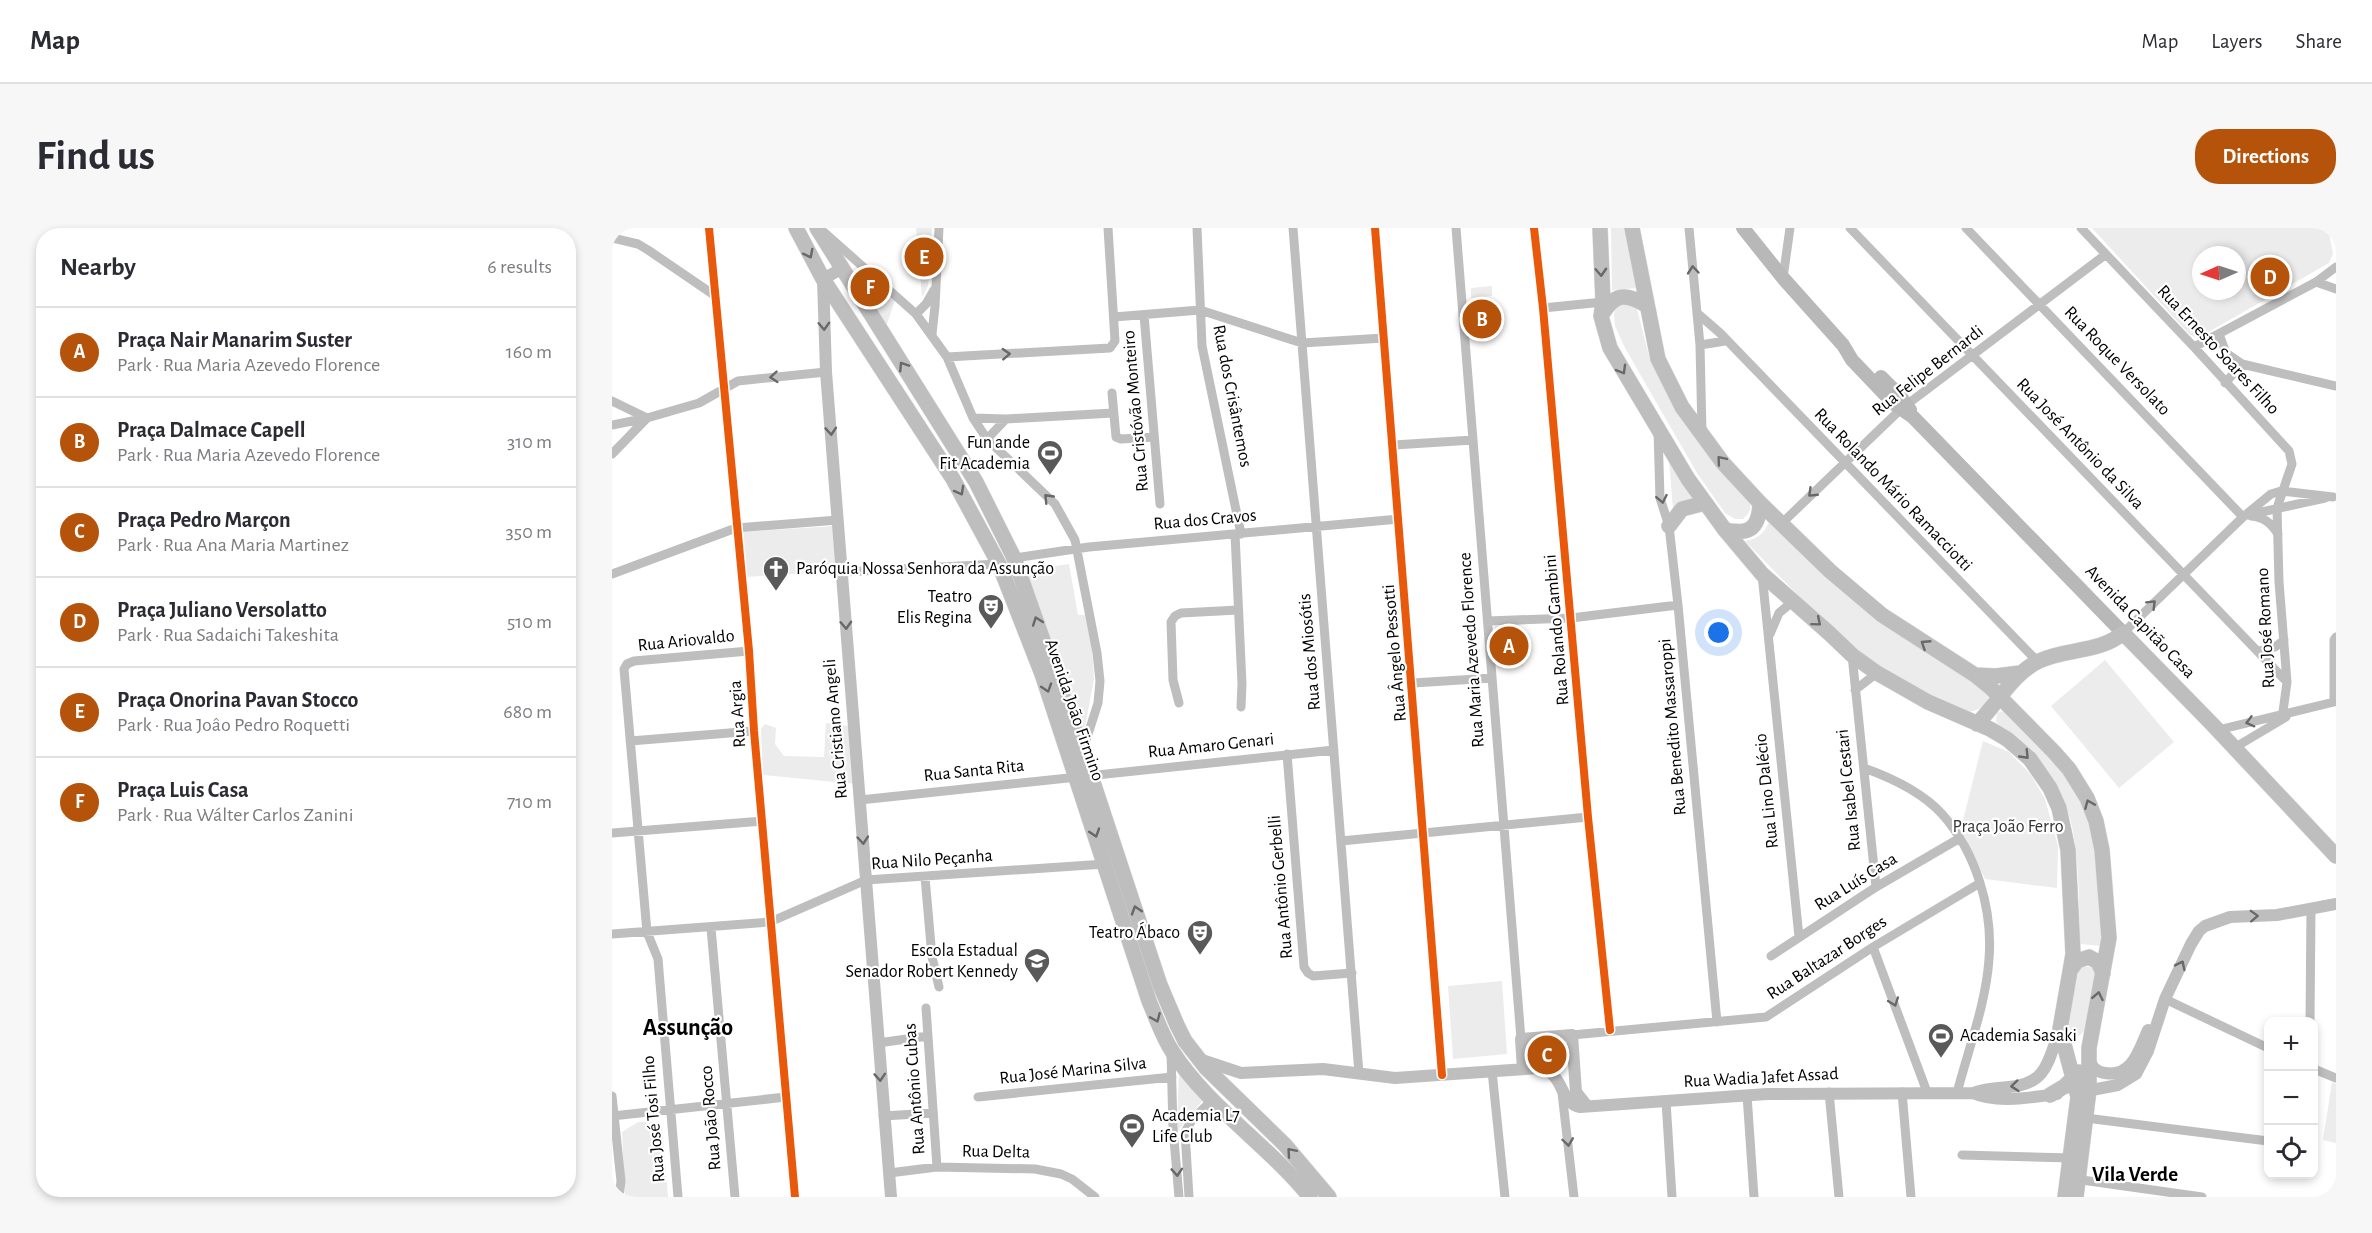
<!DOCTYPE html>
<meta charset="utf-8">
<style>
body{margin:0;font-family:"Alegreya Sans",sans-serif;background:#f7f7f7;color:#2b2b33}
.controls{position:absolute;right:18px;bottom:18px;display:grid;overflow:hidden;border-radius:12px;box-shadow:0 3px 9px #0003}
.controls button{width:54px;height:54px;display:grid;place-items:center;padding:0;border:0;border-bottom:2px solid #e1e1e2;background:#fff;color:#2b2b33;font:30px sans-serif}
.compass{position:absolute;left:1580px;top:18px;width:54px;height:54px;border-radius:50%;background:#fff;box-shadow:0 3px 9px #0003;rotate:267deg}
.you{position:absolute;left:1107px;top:405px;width:21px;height:21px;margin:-15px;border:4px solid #fff;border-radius:50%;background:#1a73e8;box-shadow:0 0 0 9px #1a73e833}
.badge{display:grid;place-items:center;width:39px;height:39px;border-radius:50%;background:#b45309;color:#fff;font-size:20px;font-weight:700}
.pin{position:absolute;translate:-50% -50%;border:3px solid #fff;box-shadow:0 2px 6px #0006}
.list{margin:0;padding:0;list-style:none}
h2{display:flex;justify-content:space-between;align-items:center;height:78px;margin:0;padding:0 24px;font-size:26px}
h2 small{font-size:20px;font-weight:400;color:#7c7c81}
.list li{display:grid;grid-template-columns:39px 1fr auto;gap:18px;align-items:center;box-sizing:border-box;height:90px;padding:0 24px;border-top:2px solid #e1e1e2}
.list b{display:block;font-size:22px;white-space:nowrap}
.list p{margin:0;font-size:20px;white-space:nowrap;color:#7c7c81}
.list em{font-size:20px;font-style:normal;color:#7c7c81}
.icon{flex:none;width:33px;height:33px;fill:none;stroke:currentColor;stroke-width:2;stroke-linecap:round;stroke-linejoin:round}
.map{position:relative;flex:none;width:1724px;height:969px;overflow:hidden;border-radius:24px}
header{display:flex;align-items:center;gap:36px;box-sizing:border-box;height:84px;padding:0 30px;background:#fff;border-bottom:2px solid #e1e1e2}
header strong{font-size:28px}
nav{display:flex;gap:33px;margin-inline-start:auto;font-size:21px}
.intro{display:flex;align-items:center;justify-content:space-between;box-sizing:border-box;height:144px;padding:0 36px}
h1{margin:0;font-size:42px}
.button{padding:15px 27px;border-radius:24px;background:#b45309;color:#fff;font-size:21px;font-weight:700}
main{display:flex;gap:36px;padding:0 36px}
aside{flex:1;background:#fff;border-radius:24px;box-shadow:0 3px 9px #0003}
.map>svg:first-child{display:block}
.green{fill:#ececec;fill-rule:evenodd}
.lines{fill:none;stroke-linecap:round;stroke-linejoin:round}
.primary-casing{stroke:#dbdbdb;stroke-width:16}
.minor{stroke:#bebebe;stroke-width:9}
.tertiary{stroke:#bebebe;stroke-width:12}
.secondary{stroke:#b8b8b8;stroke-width:14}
.primary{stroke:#bebebe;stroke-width:15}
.cycleway-casing{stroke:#fff;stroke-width:11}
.cycleway{stroke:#e8590c;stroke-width:8}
.oneway{stroke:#686868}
.labels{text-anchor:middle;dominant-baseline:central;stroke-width:4.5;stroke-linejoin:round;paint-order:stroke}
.street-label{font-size:18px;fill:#000;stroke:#fff}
.poi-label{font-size:18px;fill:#000;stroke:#fff;text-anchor:end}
.park-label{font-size:18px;fill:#333;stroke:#fff}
.quarter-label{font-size:21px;font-weight:bold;fill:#000;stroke:#fff}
.district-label{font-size:24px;font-weight:bold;fill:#000;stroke:#fff}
</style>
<header>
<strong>Map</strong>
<nav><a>Map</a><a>Layers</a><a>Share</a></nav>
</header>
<div class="intro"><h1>Find us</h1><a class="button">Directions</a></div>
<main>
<aside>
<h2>Nearby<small>6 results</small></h2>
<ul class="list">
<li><span class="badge">A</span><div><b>Praça Nair Manarim Suster</b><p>Park · Rua Maria Azevedo Florence</p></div><em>160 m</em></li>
<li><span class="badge">B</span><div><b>Praça Dalmace Capell</b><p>Park · Rua Maria Azevedo Florence</p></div><em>310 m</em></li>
<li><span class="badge">C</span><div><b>Praça Pedro Marçon</b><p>Park · Rua Ana Maria Martinez</p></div><em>350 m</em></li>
<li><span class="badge">D</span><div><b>Praça Juliano Versolatto</b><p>Park · Rua Sadaichi Takeshita</p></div><em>510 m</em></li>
<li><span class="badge">E</span><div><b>Praça Onorina Pavan Stocco</b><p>Park · Rua Joâo Pedro Roquetti</p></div><em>680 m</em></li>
<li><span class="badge">F</span><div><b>Praça Luis Casa</b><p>Park · Rua Wálter Carlos Zanini</p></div><em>710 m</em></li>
</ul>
</aside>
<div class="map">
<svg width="1724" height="969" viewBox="0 0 1724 969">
<rect width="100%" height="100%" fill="#fff"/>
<path class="green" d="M304,0H320L316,58L310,69Z
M999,0H1015L1026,60L1000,62Z
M1480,0H1716L1721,26L1717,35L1586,110L1578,107ZM1589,27H1625V63H1589Z
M239,44L251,45L283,72L274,99Z
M880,58V68L859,70V60Z
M879,75L883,105H859L857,77Z
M1012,75L1020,76L1025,81L1037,128L1059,171L1137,270C1140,280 1139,284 1131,291H1123L1113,285L1085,245L1013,120L1003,98L1002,87L1004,79Z
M1057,232L1081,272L1061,282Z
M1157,294L1378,462C1375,482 1360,487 1343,482L1259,433L1215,397L1133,313C1145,311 1152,306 1157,294Z
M222,298L225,343L134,349L131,304Z
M457,336L466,387H473L480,421L482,451L472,504L414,342Z
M907,396L911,438L887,440L883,398Z
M1493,432L1562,514L1507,560L1439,478Z
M1391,483L1454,544L1481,597L1490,718L1468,716C1467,679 1469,594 1447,565C1430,542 1407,521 1388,499L1384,493L1385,485Z
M214,495L237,498L244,556L151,547L149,501L153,496L164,500L163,516L172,528L212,529Z
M1371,513L1397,524L1419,547L1433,571L1446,618L1445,660L1373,651L1349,600Z
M1470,738L1484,740L1474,801L1462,813L1457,812L1454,805L1466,745Z
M890,753L895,826L841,831L836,758Z
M948,816L953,818C958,826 956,835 949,841L932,829L916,834L915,821L923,818L922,825L933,824Z
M567,842L591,872L565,904Z
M1720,854L1724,856V915L1711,912Z
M26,894H47L50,897L56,969H13L10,904Z"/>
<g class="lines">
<g class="primary-casing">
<path id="primary" d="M184,0L211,51L341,251L387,336L430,446L537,773C544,789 550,808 560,823C595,878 656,917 698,969
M205,0L364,254L402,330L479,548L548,757L565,797L573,813L594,840L673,917L717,969
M988,0L991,74L989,88L998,120L1076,251L1113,302L1150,346L1217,405L1240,427L1265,445L1316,474L1378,501L1395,511L1418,531L1438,560L1447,580L1456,622L1461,726L1448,801L1466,869L1453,969
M1020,0L1046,131L1070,179L1111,235L1148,275L1218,343L1270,387L1363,447L1379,460L1442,524L1457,541L1475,570L1484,593L1490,622L1497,710L1477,820V862L1464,969
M989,88C1002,66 1012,64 1034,77
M1057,298L1070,281L1093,275
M1113,302C1137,307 1147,301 1148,275
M1363,447L1384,448L1408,445
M1365,496C1385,476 1401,445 1427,433C1454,420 1488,425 1511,405L1600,496L1724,628
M1460,740L1465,733L1477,729L1486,734L1491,745
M1438,867L1453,858L1467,844"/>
</g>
<path class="minor" d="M97,0L137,423L142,503L183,969
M585,0L590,118L629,306
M681,0L747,846
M763,0L830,847
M844,0L909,811
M922,0L931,80L976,589L998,802
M1077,0L1088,117L1090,204
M1238,0L1675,454
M1354,0L1631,289
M1469,0L1582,119L1677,223L1680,236L1665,280L1667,354L1675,454L1670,491
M213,5L304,86L335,129L361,190L375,211L443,276L463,312L485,425L488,453L486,475L471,522
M0,10L26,16L36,22L102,67
M1171,50L1178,0
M1704,54L1724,61
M931,80L991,74
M1085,85L1108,105L1425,433
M304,86L314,76L322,62
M532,87L548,276
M502,89L588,82L690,115L772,110
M320,106L323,78L327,0
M1607,106L1614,125L1630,136
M1088,117L1113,113
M1582,119L1704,54L1724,39
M335,129L498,120L503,113L496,0
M1613,155L1630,136L1724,158
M500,165L504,209L509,211L542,209
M0,173L35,190L0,226
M361,190L394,191L501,185
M0,197L35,190L87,175L126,153L214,144
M1046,203L1048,270L1057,298L1066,377L1105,794
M375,211L394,191
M782,217L861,212
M1636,287L1713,270
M1639,288C1652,289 1659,295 1666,306
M1169,296L1289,181L1493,27
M623,306L630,456L629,479
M402,330L477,319L787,291
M231,344L387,336
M0,346L124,300L226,292
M1150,346L1187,709
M876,393L959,390L1066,377
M1511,405L1631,289L1659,266L1669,263L1721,269
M1158,406L1167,385L1180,374
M1647,423L1663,419L1672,412
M1240,427L1264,659
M801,455L880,450
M1243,462L1265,445
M567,475L561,452L559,394L563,388L569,385L626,382
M1606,502L1722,474V412L1724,409
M18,513L142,503
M1622,520L1674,489
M675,526L692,739L696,745L701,748L740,745
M1252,540C1280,550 1310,564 1330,586C1364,624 1381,681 1377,731C1374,776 1356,822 1345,865
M248,572L722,522
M0,605L151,593
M729,613L976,589
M313,649L320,729L327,759
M99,700L123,969
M0,706L158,694L254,652L493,636
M1261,719L1315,864
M1159,728L1264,659L1348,610
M1553,771L1656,820
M314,780L325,939
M1698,794L1699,680
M960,807L1154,789L1261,719L1368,655
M266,815L316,808
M559,825L561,900L567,969
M1702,841L1724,850
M880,843L893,969
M1217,864L1227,969
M1290,864L1299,969
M950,865L962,969
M1135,867L1142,969
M0,868L9,953L7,969
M366,869L560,849
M1054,873L1060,969
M0,888L174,869
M271,888L321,885
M1474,890L1656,913
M1350,927L1460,930
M277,945L325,939L423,941L449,946L460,951L483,969
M1463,951L1590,969
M66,969L46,731L35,704L12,441L15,436L22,433L137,423
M577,969L573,904L580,892L600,872"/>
<path class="tertiary" d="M229,41L211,51L214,144L279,969
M1476,830C1480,838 1483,844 1493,845C1520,850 1527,822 1536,802
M587,831L629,845L711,841L783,850L927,840C954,845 946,875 968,879L1155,866L1361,865C1373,860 1384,860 1397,859C1436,856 1436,832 1448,801
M911,841L909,811L960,807L964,864L975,878
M1469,864L1506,857L1524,846L1536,823L1553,771L1579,716L1587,703L1593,698L1618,689L1665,687L1724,676
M1361,865C1386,876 1419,869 1445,866"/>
<path class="secondary" d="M1131,0L1171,50L1231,117L1240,132L1281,175L1301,189L1511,405
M1269,149L1287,167L1298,182"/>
<use href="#primary" class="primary"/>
<g class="cycleway-casing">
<path id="cycleway" d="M97,0L137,423L142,503L183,969
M763,0L830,847
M922,0L931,80L976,589L998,802"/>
</g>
<use href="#cycleway" class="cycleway"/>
</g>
<defs><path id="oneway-chevron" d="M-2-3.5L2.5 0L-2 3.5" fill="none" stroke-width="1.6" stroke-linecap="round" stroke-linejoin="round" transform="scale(1.5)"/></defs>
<g class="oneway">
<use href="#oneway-chevron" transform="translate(197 26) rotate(63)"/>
<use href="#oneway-chevron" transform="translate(1081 42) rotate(-95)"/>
<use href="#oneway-chevron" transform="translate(989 44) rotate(87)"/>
<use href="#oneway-chevron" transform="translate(212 98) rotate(88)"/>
<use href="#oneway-chevron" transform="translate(394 126) rotate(-3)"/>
<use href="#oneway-chevron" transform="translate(291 138) rotate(-123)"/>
<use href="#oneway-chevron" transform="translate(1010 142) rotate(60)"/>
<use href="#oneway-chevron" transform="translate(162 149) rotate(175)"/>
<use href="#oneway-chevron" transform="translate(219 203) rotate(86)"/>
<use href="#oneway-chevron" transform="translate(1109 232) rotate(-130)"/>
<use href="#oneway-chevron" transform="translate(348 263) rotate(61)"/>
<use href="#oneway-chevron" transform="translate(1200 265) rotate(136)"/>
<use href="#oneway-chevron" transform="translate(436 270) rotate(-134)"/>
<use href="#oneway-chevron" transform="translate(1050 271) rotate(79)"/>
<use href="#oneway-chevron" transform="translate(1540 376) rotate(-45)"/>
<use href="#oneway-chevron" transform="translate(425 393) rotate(-110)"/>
<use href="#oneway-chevron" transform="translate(1205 394) rotate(40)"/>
<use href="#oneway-chevron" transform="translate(234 397) rotate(87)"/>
<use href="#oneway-chevron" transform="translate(1313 416) rotate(-147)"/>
<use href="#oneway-chevron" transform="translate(435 460) rotate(72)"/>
<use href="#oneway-chevron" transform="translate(1638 494) rotate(165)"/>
<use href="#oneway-chevron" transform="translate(1413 527) rotate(46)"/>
<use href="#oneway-chevron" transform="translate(1477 576) rotate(-113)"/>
<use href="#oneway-chevron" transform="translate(483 605) rotate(72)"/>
<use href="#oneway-chevron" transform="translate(251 612) rotate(85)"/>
<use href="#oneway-chevron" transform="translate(524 682) rotate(-108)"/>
<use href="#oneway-chevron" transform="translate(1642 688) rotate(-2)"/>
<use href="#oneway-chevron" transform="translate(1569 737) rotate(-64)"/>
<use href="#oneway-chevron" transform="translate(1486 768) rotate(-79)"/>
<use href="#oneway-chevron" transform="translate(1282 774) rotate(70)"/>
<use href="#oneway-chevron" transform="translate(544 790) rotate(67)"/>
<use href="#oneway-chevron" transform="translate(268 849) rotate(86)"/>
<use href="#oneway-chevron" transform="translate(1403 858) rotate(174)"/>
<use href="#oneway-chevron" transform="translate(956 914) rotate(82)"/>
<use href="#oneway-chevron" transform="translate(679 924) rotate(-131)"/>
<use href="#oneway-chevron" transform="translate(565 944) rotate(86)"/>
</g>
<defs>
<g id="stadium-pin" transform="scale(1.35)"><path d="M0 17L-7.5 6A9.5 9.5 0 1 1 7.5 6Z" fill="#595959" stroke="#fff"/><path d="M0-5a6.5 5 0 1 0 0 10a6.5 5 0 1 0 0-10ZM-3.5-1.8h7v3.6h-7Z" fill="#fff"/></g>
<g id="church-pin" transform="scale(1.35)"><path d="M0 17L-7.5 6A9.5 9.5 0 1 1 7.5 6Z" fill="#595959" stroke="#fff"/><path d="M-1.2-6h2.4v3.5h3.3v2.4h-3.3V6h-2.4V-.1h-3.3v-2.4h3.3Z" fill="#fff"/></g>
<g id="theatre-pin" transform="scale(1.35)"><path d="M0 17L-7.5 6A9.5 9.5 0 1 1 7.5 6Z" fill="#595959" stroke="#fff"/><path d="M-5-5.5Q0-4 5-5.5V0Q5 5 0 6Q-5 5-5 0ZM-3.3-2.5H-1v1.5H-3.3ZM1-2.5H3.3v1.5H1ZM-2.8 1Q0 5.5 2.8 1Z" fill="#fff"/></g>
<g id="school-pin" transform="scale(1.35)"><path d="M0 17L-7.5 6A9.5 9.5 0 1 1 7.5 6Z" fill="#595959" stroke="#fff"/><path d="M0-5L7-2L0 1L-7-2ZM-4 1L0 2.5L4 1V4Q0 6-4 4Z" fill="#fff"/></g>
</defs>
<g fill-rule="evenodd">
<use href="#stadium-pin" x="438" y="225"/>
<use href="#church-pin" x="164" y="341"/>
<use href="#theatre-pin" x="379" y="379"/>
<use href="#theatre-pin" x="588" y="705"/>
<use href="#school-pin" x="425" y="733"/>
<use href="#stadium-pin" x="1329" y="808"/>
<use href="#stadium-pin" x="520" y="898"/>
</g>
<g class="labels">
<g class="street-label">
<text transform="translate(1606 122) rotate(47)">Rua Ernesto Soares Filho</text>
<text transform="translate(1505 133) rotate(46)">Rua Roque Versolato</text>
<text transform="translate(1316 143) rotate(-38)">Rua Felipe Bernardi</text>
<text transform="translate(620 168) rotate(79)">Rua dos Crisântemos</text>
<text transform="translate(524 183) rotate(-95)">Rua Cristóvão Monteiro</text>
<text transform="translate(1468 216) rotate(46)">Rua José Antônio da Silva</text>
<text transform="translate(1281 262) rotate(46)">Rua Rolando Mário Ramacciotti</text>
<text transform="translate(593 292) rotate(-5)">Rua dos Cravos</text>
<text transform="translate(1528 394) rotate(46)">Avenida Capitão Casa</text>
<text transform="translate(1654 400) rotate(-93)">Rua José Romano</text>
<text transform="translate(945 402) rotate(-95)">Rua Rolando Gambini</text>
<text transform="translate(74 413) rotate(-6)">Rua Ariovaldo</text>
<text transform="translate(860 422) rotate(-94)">Rua Maria Azevedo Florence</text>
<text transform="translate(698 424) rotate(-95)">Rua dos Miosótis</text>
<text transform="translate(783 425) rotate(-95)">Rua Ângelo Pessotti</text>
<text transform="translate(462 482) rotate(71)">Avenida João Firmino</text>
<text transform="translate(126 486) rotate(-94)">Rua Argia</text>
<text transform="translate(1061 499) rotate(-95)">Rua Benedito Massaroppi</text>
<text transform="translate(224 501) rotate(-95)">Rua Cristiano Angeli</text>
<text transform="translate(599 518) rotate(-6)">Rua Amaro Genari</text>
<text transform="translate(362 543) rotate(-6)">Rua Santa Rita</text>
<text transform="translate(1237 562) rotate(-96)">Rua Isabel Cestari</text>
<text transform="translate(1155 563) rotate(-96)">Rua Lino Dalécio</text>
<text transform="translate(320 632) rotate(-4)">Rua Nilo Peçanha</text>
<text transform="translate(1244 654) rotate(-32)">Rua Luís Casa</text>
<text transform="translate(669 659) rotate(-95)">Rua Antônio Gerbelli</text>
<text transform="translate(1215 730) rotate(-33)">Rua Baltazar Borges</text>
<text transform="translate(461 843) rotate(-6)">Rua José Marina Silva</text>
<text transform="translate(1149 850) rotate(-3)">Rua Wadia Jafet Assad</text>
<text transform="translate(303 861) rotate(-94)">Rua Antônio Cubas</text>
<text transform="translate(99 890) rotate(-95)">Rua João Rocco</text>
<text transform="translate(42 891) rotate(-95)">Rua José Tosi Filho</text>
<text transform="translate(384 924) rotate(1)">Rua Delta</text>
</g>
<g class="poi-label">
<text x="418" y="215">Fun ande<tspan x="418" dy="21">Fit Academia</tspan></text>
<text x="184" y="341" text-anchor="start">Paróquia Nossa Senhora da Assunção</text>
<text x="360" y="369">Teatro<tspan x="360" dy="21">Elis Regina</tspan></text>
<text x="568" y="705">Teatro Ábaco</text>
<text x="406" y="723">Escola Estadual<tspan x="406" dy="21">Senador Robert Kennedy</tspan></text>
<text x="1348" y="808" text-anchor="start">Academia Sasaki</text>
<text x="540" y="888" text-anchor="start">Academia L7<tspan x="540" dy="21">Life Club</tspan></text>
</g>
<g class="park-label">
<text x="1396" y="599">Praça João Ferro</text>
</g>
<g class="quarter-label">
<text x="1523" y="946">Vila Verde</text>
</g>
<g class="district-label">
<text x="76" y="800">Assunção</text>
</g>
</g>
</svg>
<div class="controls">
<button>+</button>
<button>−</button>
<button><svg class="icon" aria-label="locate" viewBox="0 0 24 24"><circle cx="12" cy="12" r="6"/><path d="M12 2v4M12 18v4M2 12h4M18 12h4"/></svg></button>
</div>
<svg class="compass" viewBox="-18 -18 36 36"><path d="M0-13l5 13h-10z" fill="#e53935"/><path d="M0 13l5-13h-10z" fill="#7c7c81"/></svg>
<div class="you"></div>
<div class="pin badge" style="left:897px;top:418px">A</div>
<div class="pin badge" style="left:870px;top:91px">B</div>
<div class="pin badge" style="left:935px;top:827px">C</div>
<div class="pin badge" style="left:1658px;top:49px">D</div>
<div class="pin badge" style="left:312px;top:29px">E</div>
<div class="pin badge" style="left:258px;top:59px">F</div>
</div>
</main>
